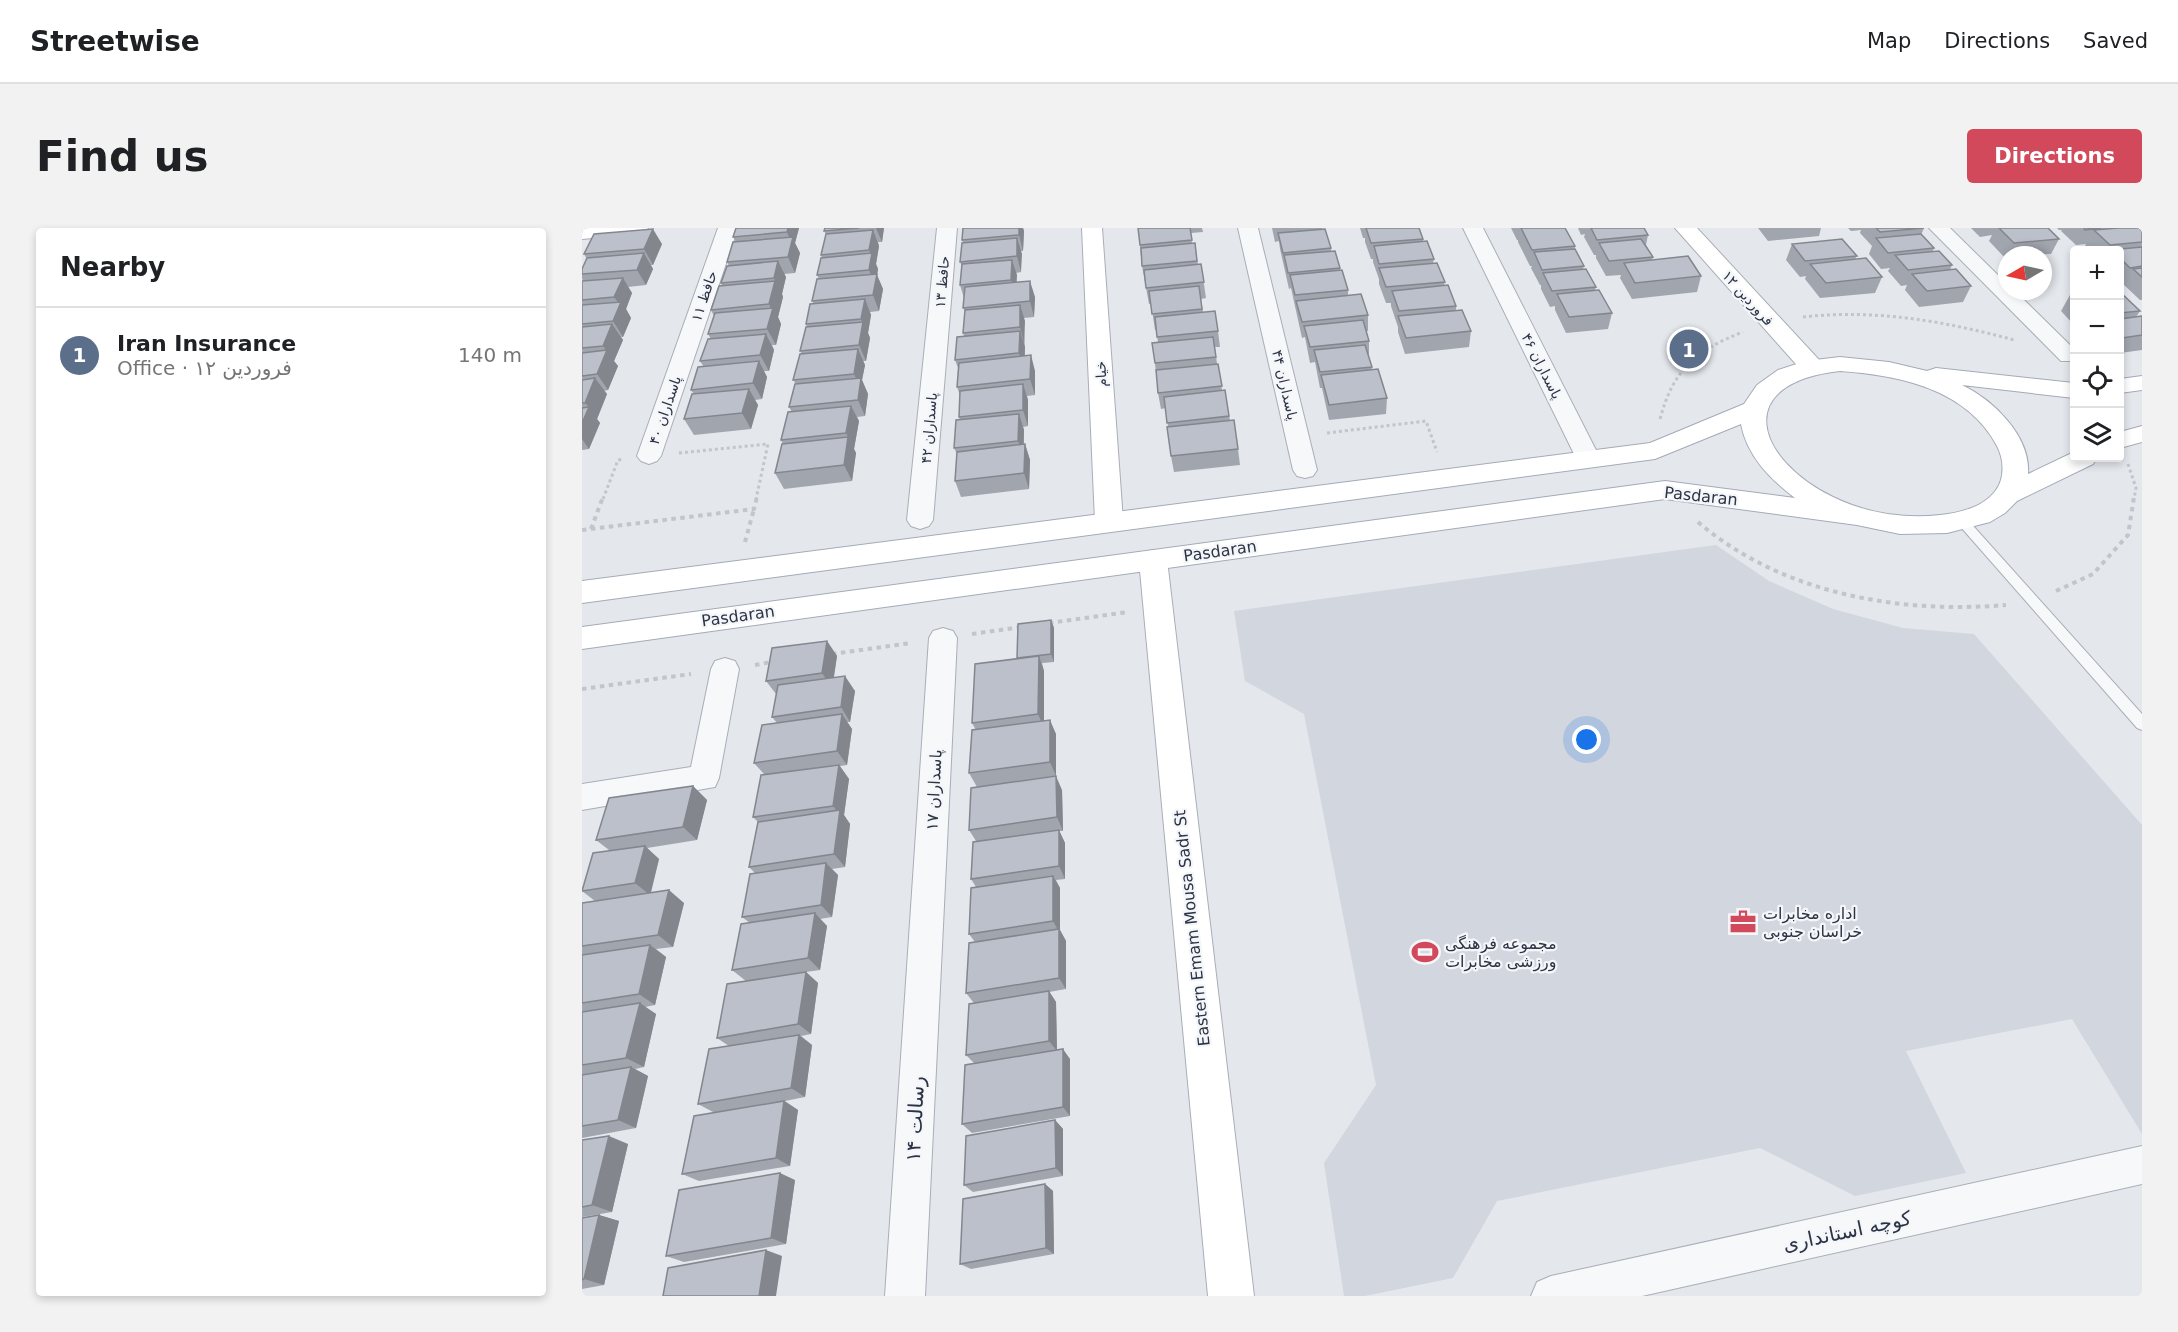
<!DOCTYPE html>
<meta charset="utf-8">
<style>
body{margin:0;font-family:"DejaVu Sans",Cairo,sans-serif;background:#f2f2f2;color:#202124}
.controls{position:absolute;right:18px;top:18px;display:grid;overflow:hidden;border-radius:6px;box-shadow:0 3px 9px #0003}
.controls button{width:54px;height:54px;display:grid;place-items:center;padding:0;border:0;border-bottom:2px solid #e0e0e0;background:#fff;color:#202124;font:30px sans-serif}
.compass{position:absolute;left:1416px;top:18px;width:54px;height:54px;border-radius:50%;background:#fff;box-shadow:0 3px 9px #0003;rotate:261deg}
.you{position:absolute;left:1005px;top:512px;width:21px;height:21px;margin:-15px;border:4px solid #fff;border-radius:50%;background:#1a73e8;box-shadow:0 0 0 9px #1a73e833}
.badge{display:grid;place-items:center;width:39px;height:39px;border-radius:50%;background:#d1495b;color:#fff;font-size:20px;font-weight:700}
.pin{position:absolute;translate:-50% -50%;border:3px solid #fff;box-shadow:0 2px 6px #0006}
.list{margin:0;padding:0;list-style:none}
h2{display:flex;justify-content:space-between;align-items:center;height:78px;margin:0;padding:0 24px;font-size:26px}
h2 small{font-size:20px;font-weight:400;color:#757577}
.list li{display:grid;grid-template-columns:39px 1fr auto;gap:18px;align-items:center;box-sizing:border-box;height:96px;padding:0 24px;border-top:2px solid #e0e0e0}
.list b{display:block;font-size:22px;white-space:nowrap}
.list p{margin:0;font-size:20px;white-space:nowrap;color:#757577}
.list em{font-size:20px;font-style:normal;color:#757577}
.icon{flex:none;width:33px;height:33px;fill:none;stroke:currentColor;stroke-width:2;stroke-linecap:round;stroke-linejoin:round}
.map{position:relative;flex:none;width:1560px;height:1068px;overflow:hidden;border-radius:6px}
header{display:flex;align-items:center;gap:36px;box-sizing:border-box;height:84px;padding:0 30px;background:#fff;border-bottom:2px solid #e0e0e0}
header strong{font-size:28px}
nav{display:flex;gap:33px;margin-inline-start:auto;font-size:21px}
.intro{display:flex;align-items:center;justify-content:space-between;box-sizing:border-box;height:144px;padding:0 36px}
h1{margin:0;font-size:42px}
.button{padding:15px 27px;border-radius:6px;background:#d1495b;color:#fff;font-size:21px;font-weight:700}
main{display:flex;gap:36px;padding:0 36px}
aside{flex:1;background:#fff;border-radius:6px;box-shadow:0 3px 9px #0003}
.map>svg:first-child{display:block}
.built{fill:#d2d6de}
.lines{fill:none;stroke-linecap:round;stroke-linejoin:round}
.lane-casing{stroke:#a9aeb7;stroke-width:2}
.street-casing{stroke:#a9aeb7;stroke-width:2}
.secondary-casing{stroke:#a9aeb7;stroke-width:2}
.primary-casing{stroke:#a3abb8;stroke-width:2}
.path-far1{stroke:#c2c5cb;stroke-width:3;stroke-dasharray:3 3;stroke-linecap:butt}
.path{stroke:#c2c5cb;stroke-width:4;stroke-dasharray:4.5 4.5;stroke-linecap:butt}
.lane{fill:#f7f8fa;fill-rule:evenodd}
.street{fill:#f7f8fa;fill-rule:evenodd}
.secondary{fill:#fff;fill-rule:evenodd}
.primary{fill:#fff;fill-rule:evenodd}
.wall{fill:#a1a5ae}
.shaded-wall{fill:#83868d}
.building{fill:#bbc0ca;stroke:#83868d;stroke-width:1.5}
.labels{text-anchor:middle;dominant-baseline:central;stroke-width:4.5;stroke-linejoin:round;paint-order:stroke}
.far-street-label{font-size:14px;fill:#2b3445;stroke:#f4f6f9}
.street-label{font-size:16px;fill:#2b3445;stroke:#f4f6f9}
.poi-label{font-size:16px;fill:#2b3445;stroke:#f4f6f9;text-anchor:start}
.near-street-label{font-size:20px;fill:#2b3445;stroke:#f4f6f9}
</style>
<header>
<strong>Streetwise</strong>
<nav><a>Map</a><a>Directions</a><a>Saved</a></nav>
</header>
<div class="intro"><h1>Find us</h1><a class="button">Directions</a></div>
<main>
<aside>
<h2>Nearby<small></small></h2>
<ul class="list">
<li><span class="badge" style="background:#5c6f8a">1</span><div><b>Iran Insurance</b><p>Office · ۱۲ فروردین</p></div><em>140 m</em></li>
</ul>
</aside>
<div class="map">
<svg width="1560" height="1068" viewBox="0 0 1560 1068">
<rect width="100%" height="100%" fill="#e4e7ec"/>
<path class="built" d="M1134,317L1187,353L1251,381L1321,400L1392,406L1560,597V906L1490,791L1324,823L1384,945L1273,968L1178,920L915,973L871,1050L783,1068H762L742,935L794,857L722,486L663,453L652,383Z"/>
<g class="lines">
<g class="lane-casing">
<path id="lane" d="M1381,290L1385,291L1560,486V502L1555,500L1377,297L1375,294Z"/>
</g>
<g class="street-casing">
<path id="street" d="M136,0H156L79,228L75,233L67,236L59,233L55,228Z
M355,0H375L351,292L347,298L338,301L329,298L325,292Z
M656,0H676L735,242L731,248L723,250L715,248L711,242Z
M881,0H901L1018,230L1014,235L1006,238L998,235L994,230Z
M1347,0H1368L1425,56V63H1433L1492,121V133H1479Z
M361,400L371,403L375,410L343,1068H303L347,410L351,403Z
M143,430L153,433L157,441L137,550L133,559L0,582V556L109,539L129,441L133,433Z
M1560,918V956L1060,1068H949L955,1054L969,1048Z"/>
</g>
<g class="secondary-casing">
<path id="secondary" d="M0,0H66L63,4L56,6L0,11Z
M500,0H520L541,293L537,300L527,302L517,300L513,293Z
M1093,0H1115L1239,134L1242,139L1239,144L1230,146L1221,144Z
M571,322L581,325L585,332L672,1068H626L557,332L561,325Z"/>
</g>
<g class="primary-casing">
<path id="primary" d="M1258,129L1307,134L1345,143L1354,140L1492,155V170L1380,157C1411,172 1449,208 1446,246L1492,224V230H1515L1511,236L1435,273L1423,285L1408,294L1365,305L1318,306L1275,297L1083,271L0,421V399L1083,253L1213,270C1188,251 1165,228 1159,196L1073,231L0,375V353L1068,215L1162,176L1175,157L1196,142L1224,133ZM1258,143C1317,147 1385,161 1415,218C1422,231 1423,250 1414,262C1402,279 1378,285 1358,287C1322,291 1284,285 1251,269C1173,231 1149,155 1258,143Z
M1560,148V162L1538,165V151Z
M1560,198V214L1538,220V204Z"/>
</g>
<path class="path-far1" d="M1221,89C1294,81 1362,93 1432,112
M1078,191C1091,142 1114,122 1161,104
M745,205L844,193L855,224
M97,225L186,216L174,271
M1546,236L1554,260L1552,271
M21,271L36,232L42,231"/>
<path class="path" d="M1116,294C1200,366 1318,386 1424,377
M9,301L21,269
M0,302L172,281L175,269
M163,314L172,281
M1474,363L1511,346L1546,307L1552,269
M467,395L546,384
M390,406L439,399
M250,426L329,415
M173,437L189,434
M0,461L109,446"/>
<use href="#lane" class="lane"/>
<use href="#street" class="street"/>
<use href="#secondary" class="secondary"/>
<use href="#primary" class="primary"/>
</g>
<path class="wall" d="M217,0L213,15L218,25L213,45L202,46L204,49L200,66L201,69L196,89L199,96L194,117H190L192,122L187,143H182L185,149L180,171L173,172L176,177L169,201L112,207L102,191L112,166L109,162L122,139L118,133L129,111L126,106L132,88L129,82L140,58L139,55L147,38L145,34L154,14L151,9Z
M243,0H302L300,14H296L297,18L294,36L296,41L295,47L301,61L297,83L288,84L289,87L286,105L288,110L284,133H281L283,137L280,152L286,166L283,188L275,189L277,193L272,221L274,225L270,253L202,261L193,245L201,216L199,212L210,184L207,179L214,156L211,152L220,126L218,123L225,99L224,96L232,76L230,73L237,51L235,47L240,30L239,27L244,6L242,3Z
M381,0H441L442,3L441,23H439V44L434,45V55L453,69L452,89L442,90L443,128L453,143V167L445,168L446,172V198L441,199L442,202V216H443L448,232L447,261L379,269L373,253L375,226L372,220L378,192L377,189L378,167L375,159L376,140L373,132L382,108L381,105L383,83L381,80L382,70L378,57L380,38L378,34L381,15L380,12Z
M556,0H620L621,4L609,5L610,15H613L616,37L619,36L624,70L619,71L621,84L636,103L638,119H633L635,136L640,162H643L648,193L656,221L658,237L592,244L589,228L584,180L579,181L576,165L573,135L576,114L574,102H573L569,76H567L560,38Z
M690,0H740L749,20V23L758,40V42L766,62V68L786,87V103H784L787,113V129L790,141L805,170L804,186L747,192L740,160H738L733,134L728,135L723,109L720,110L709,60L707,61L703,43L698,21L697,13L693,14Z
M778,0H837L841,11V14L852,31L851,35L863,54L862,57L874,78V82L889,103L887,119L823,126L816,104V99L809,78V75H804L797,56V51L791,34V31H789L783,14V10H781Z
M929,0H983L993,18V21L1002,38L1001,41L1014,59L1013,62L1030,85L1026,101L984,105L973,82V78L968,79L959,61V57H958L949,40L950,38H948L936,14V12H935Z
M996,0H1062L1066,7L1064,17L1071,29L1070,32L1119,48L1115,64L1050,71L1038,50L1039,47L1024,48L1014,30V27H1012L1002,9L1003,6L999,7Z
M1176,0H1239L1237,8L1186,13Z
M1266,0H1342L1339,7L1352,20L1351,23L1370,37L1368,42L1389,58L1381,74L1337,79L1323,62L1325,57L1319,58L1306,43L1308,40L1299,41L1287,26L1290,18L1278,5L1279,2L1269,3Z
M1389,0H1466L1477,11L1469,26L1425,27V31H1424L1407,13L1410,7L1398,9Z
M1475,0H1557L1560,3V72H1558L1541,56L1542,55H1538V22H1508L1503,18L1504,16L1494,17L1479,3L1480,2H1477Z
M80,16L71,37H69L71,41L64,57L46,59L50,65L44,81L49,90L41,109H39L41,112L32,133L36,138L26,162L22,163L25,166L15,191L18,195L7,221L0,222V53H2L0,51V41L5,31L2,26Z
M1210,16L1275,28L1273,31L1300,49L1293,65L1238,70L1223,51L1224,48L1218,49L1204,32Z
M1538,64L1558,83L1554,89L1560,88V122L1538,125Z
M1488,67H1492V97L1479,83Z
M469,392L472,400V434L460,435L462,443V493L474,506V548L395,559L387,545L394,502L390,495L435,431Z
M245,413L255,428L252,449L273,463L268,494H265L270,501L265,537L258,538L267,551L262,587L268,596L263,639L250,641L256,647L250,689L238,691L245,698L238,742L224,744L236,755L229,806L219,808L230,817L223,869L203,873L216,882L208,938L117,953L100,946L131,884L116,876L147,818L135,810L164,753L150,742L168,695L160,689L173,645L167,639L176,594L171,589L183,547L172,535L195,495L190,489L194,466L184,453Z
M111,558L125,572L115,612L65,620L77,631L69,665L102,675L91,719L74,721L84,729L73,777L63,779L74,786L62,839L53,841L66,848L54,900L0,910V675L13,673L0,663V660L27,622L14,612Z
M480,562L481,603H477L483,615V651L474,652L478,660V702L484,713V761L467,764L474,774L475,823L488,831V888L390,905L380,896L393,836L384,827L392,775L384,765L393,714L387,706L394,659L389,651L394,613L387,602Z
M473,892L481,901V948L391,964L382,957Z
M0,912L46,916L30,984L0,989Z
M213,952L204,1016L102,1034L84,1028Z
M463,956L471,963L472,1026L389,1041L378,1036Z
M17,987L37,993L22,1057L0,1061V990Z"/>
<path class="shaded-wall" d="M206,0H217L213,15L218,25L213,45L206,29L209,14L205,4Z
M294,0H302L300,14Z
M437,0H441L442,3L441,23L437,7Z
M71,1L80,16L71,37L62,21Z
M291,2L297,18L294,36L296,41L295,47L301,61L297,83L291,67L293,57L287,42L289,27L287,22Z
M435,10L440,26L439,44L435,28Z
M62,25L71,41L64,57L55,42Z
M430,32L435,47L434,68L429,52Z
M196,33L204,49L200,66L201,69L196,89L199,96L194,117L185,101L190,83L187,76L193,53L192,50Z
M41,50L50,65L44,81L49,90L41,109L31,93L38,77L32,69Z
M448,53L453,69L452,89L448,73Z
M283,71L289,87L286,105L288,110L284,133L277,117L281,96L279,91Z
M438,77L443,93L442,115L438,99Z
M30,96L41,112L32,133L36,138L26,162L15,146L25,123L21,118Z
M438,103L443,119L442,141L437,125Z
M184,106L192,122L187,143L178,127Z
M276,121L283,137L280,152L286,166L283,188L276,172L278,159L272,146Z
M449,127L453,143V167L448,151Z
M177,133L185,149L180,171L171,155Z
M13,150L25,166L15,191L18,195L7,221L0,211V195L7,179L3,175Z
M441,156L446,172V198L441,182Z
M167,161L176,177L169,201L160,185Z
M269,178L277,193L272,221L264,205Z
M437,186L442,202L441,229L436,213Z
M266,209L274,225L270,253L262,237Z
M443,216L448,232L447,261L442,245Z
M469,392L472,400V434L469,426Z
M245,413L255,428L250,460L240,445Z
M457,428L462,443V500L456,486Z
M263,448L273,463L268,494L259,479Z
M260,486L270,501L265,537L255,523Z
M468,492L474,506V548L468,534Z
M257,537L267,551L262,587L268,596L263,639L252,626L257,586L251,578Z
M474,548L480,562L481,603L475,589Z
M111,558L125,572L115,612L101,599Z
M477,602L483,615V651L477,638Z
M63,618L77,631L68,667L53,655Z
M244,635L256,647L250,689L239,677Z
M471,648L478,660V702L484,713V761L477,750V704L471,693Z
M87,662L102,675L91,719L76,707Z
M233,685L245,698L238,742L226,730Z
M68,717L84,729L73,777L57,766Z
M224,744L236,755L229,806L216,796Z
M467,763L474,774L475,823L467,813Z
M58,775L74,786L62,839L44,830Z
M217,807L230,817L223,869L209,860Z
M481,821L488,831V888L481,879Z
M49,839L66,848L54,900L36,892Z
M202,873L216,882L208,938L194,930Z
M473,892L481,901V948L474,940Z
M27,908L46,916L30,984L10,977Z
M198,945L213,952L204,1016L189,1010Z
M463,956L471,963L472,1026L464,1020Z
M17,987L37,993L22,1057L2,1051Z
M184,1022L200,1028L194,1068H177Z"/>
<path class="building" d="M154,0H206L205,4L151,9Z
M243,0H277L242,3Z
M381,0H437V7L380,12Z
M556,0H608L610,12L558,17Z
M784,0H837L841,11L789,15Z
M939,0H983L993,18L950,22Z
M1009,0H1062L1066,7L1015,12Z
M1294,0H1342L1298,4Z
M1417,0H1466L1477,11L1432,15Z
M1502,0H1519L1503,2Z
M1536,0H1557L1560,3V14L1528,17L1512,2Z
M71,1L62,21L2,26L12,6Z
M743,1L749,20L701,25L696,5Z
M291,2L287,22L239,27L244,6Z
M1339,6L1352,20L1306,25L1294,10Z
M211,9L206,29L145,34L151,14Z
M435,10V28L378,34L380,15Z
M1059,11L1071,29L1027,33L1017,15Z
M1260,11L1275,28L1223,33L1210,16Z
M845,13L852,31L797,36L792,18Z
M613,15L615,33L560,38L559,20Z
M1560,19V38L1548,40L1538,30V22H1528Z
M993,21L1002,38L960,42L952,24Z
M753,23L758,40L706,45L702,27Z
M1357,23L1370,37L1326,42L1313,27Z
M62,25L55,42L0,46V41L5,30Z
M290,25L287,42L235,47L239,30Z
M1106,28L1119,48L1053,55L1042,35Z
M1284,30L1300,49L1244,55L1228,36Z
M430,32L429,52L378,57L380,36Z
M196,33L192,50L139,55L145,38Z
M855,35L863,54L804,59L797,40Z
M619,36L622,54L564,60L562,42Z
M1560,40V49L1551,41Z
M1004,41L1014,59L970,63L961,45Z
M1374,41L1389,58L1345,63L1330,46Z
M760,42L766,62L713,67L708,47Z
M295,46L291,67L230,73L235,51Z
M41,50L32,69L0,72V53Z
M193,53L187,76L129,82L137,58Z
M448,53V73L381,80L383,59Z
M866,57L874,78L817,83L810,63Z
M617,58L620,81L570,86L567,63Z
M1017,62L1030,85L987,89L975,66Z
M1538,64L1558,83L1538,85Z
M779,66L786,87L720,94L714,73Z
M283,71L279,91L224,96L228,76Z
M39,74L31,93L0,96V77Z
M438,77V99L381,105L383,82Z
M191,80L185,101L126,106L133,85Z
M880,82L889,103L824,110L816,88Z
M633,83L636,103L575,109L573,89Z
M1560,88V107L1540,110L1538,107V91Z
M781,92L787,113L728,119L722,98Z
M281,94L277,117L218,123L224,99Z
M30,96L21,118L0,120V99Z
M438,103L437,125L373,132L375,109Z
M184,106L178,127L118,133L126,111Z
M631,109L634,129L573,135L570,115Z
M783,117L790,139L738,144L732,122Z
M276,121L272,146L211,152L218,126Z
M25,122L15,146L0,148V125Z
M449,127L448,151L375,159L377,135Z
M177,133L171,155L109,162L116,139Z
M636,136L640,158L576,165L574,142Z
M796,141L805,170L747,177L739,147Z
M13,150L3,175H0V152Z
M279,150L276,172L207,179L213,156Z
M441,156V182L377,189L378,163Z
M167,161L160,185L102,191L110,166Z
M643,162L647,188L585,195L582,169Z
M269,178L264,205L199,212L206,184Z
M7,179L0,195V180Z
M437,186L436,213L372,220L374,192Z
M652,192L656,221L589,228L585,199Z
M266,209L262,237L193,245L200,216Z
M443,216L442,245L373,253L375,224Z
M469,392V426L435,430L436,396Z
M245,413L240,445L184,453L190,420Z
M457,428L456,486L390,495L393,436Z
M263,448L259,479L190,489L196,457Z
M260,486L255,523L172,535L180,497Z
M468,492V534L387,545L390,502Z
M257,537L251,578L171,589L179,547Z
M474,548L475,589L387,602L389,560Z
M111,558L101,599L14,612L27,570Z
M258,582L252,626L167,639L176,594Z
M477,602V638L389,651L391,614Z
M63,618L53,655L0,663L11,625Z
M244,635L239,677L160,689L168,646Z
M471,648V693L387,706L389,660Z
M87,662L76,707L0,718V675Z
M233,685L226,730L150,742L159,696Z
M477,701V750L384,765L387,715Z
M68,717L57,766L0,775V727Z
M224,744L216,796L135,810L145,756Z
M467,763V813L384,827L387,776Z
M58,775L44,830L0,837V784Z
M217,807L209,860L116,876L127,821Z
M481,821V879L380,896L383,837Z
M49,839L36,892L0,898V847Z
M202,873L194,930L100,946L112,888Z
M473,892L474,940L382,957L384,908Z
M27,908L10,977L0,979V912Z
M198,945L189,1010L84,1028L97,962Z
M463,956L464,1020L378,1036L381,971Z
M17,987L2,1051L0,1052V990Z
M184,1022L177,1068H81L86,1040Z"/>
<defs>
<g id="office-bare" transform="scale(2.07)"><path d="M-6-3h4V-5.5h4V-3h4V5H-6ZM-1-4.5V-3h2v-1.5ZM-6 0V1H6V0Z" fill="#d1495b" stroke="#f4f6f9" stroke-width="2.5" paint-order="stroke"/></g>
<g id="stadium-bare" transform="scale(2.07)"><path d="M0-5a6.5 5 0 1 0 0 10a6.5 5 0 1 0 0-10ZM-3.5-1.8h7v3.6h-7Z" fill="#d1495b" stroke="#f4f6f9" stroke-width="2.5" paint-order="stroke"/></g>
</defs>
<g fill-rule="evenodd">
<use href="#office-bare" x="1161" y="694"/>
<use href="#stadium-bare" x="843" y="724"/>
</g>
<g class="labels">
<g class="far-street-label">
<text transform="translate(360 54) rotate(-85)">حافظ ۱۳</text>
<text transform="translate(122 68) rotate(-71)">حافظ ۱۱</text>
<text transform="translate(1166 70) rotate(48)">۱۲ فروردین</text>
<text transform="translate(960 138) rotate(63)">پاسداران ۴۶</text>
<text transform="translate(519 146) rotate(-93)">خیام</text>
<text transform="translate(703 157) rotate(77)">پاسداران ۴۴</text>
<text transform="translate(83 182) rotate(-71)">پاسداران ۴۰</text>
<text transform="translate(347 200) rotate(-85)">پاسداران ۴۲</text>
</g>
<g class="street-label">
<text transform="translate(1119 268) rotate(6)">Pasdaran</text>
<text transform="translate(638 323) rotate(-8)">Pasdaran</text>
<text transform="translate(156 388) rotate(-8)">Pasdaran</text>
<text transform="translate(352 562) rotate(-87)">پاسداران ۱۷</text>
<text transform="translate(610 700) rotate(-96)">Eastern Emam Mousa Sadr St</text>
</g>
<g class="poi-label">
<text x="1181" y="685">اداره مخابرات<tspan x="1181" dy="18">خراسان جنوبی</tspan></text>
<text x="863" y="715">مجموعه فرهنگی<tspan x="863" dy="18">ورزشی مخابرات</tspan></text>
</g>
<g class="near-street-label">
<text transform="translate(333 891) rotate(-87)">رسالت ۱۴</text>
<text transform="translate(1265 1003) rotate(-12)">کوچه استانداری</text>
</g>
</g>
</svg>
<div class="controls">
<button>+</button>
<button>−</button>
<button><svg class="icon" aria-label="locate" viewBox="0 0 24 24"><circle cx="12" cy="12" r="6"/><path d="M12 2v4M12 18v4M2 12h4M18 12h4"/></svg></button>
<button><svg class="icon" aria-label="layers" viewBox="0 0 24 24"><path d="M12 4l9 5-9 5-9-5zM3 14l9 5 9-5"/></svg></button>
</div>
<svg class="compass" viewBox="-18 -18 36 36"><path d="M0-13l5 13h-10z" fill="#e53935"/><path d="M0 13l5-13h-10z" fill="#757577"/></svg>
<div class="you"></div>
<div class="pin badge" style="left:1107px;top:121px;background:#5c6f8a">1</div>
</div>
</main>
